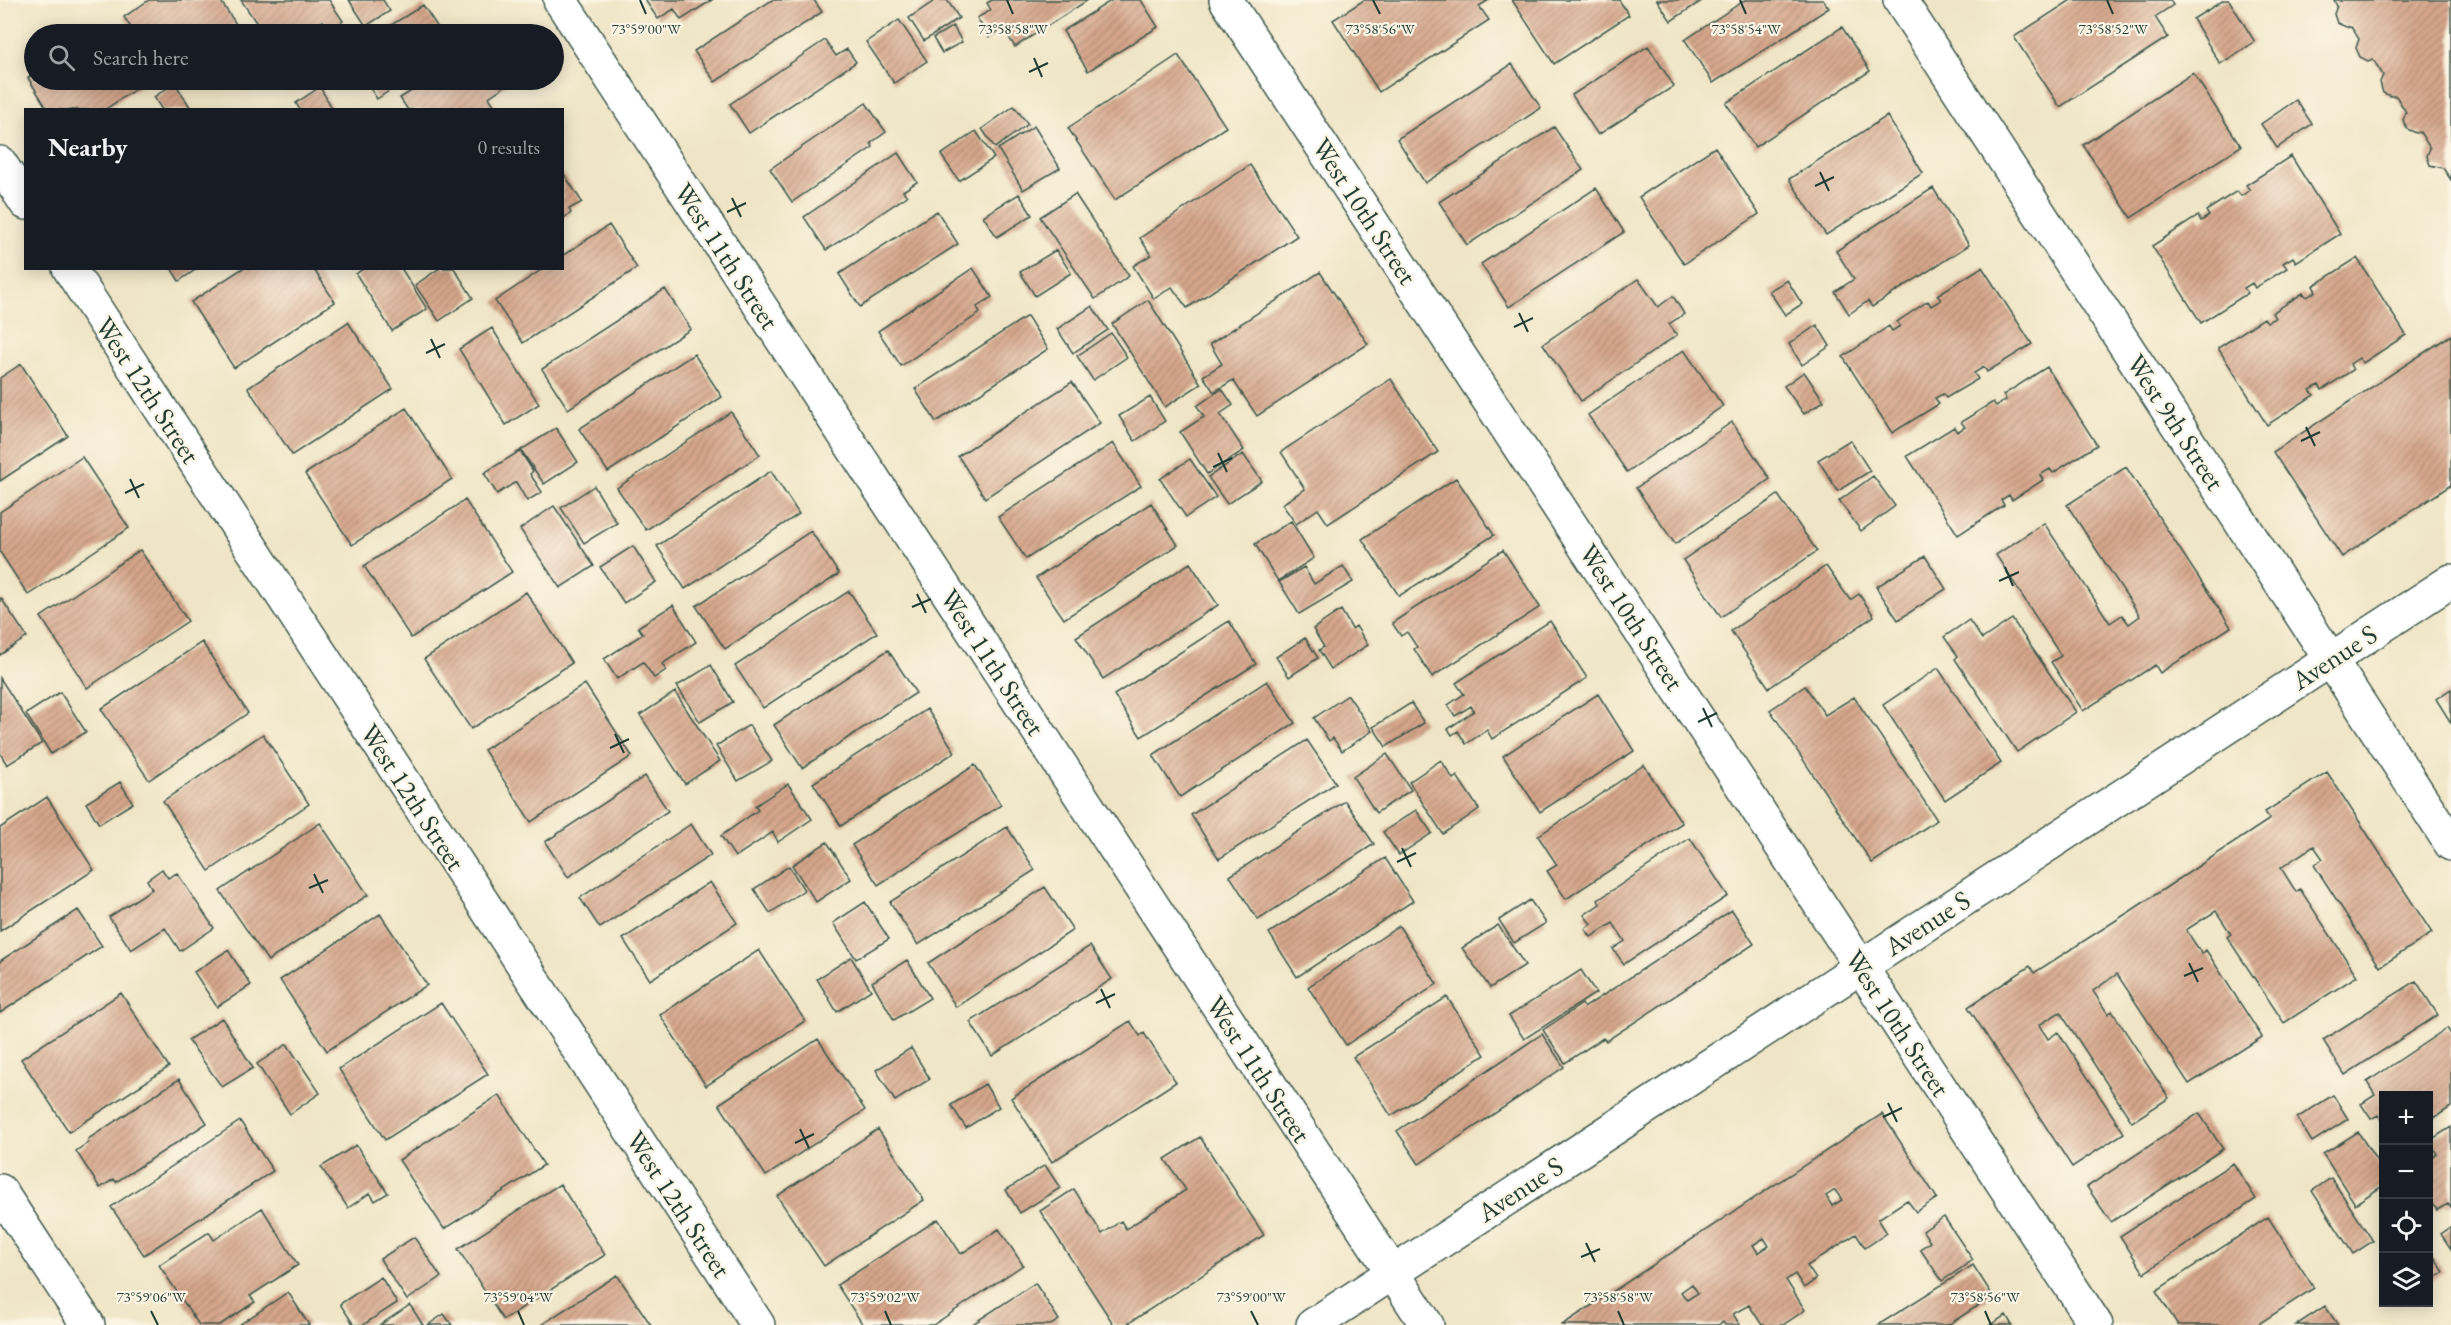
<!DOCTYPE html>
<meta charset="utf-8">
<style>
body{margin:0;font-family:"EB Garamond",serif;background:#20242c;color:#f1f3f6}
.controls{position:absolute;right:18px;bottom:18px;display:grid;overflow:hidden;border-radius:0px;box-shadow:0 3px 15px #0003}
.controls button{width:54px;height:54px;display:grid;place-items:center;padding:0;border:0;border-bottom:2px solid #363941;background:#171b24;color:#f1f3f6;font:30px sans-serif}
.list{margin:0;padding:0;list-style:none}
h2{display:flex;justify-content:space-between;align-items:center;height:78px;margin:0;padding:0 24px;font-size:26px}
h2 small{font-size:20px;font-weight:400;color:#9ea1a6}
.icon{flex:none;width:33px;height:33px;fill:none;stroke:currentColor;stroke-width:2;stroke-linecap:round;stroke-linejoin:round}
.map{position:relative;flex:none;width:2451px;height:1325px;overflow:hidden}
.search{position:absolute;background:#171b24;box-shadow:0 3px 15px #0003;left:24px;top:24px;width:540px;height:66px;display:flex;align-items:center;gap:15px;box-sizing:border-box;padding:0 21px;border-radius:33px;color:#9ea1a6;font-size:22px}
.panel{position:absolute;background:#171b24;box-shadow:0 3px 15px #0003;left:24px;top:108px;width:540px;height:162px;border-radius:0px}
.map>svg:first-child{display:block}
.building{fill:url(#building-hatch);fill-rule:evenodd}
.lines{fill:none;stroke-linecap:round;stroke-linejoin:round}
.minor-casing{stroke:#3e564a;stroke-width:36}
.minor{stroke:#fff;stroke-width:33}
.ticks{fill:none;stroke:#1f3d34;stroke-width:2}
.labels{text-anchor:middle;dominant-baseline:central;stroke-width:4.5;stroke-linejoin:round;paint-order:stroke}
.street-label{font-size:27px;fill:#1f3d34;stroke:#fcf5e5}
.ticks-label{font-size:15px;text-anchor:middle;fill:#1f3d34;stroke:#fcf5e5;stroke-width:4.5;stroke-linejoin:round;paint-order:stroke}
</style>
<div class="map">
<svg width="2451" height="1325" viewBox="0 0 2451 1325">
<defs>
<pattern id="building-hatch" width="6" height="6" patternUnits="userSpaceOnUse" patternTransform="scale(1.5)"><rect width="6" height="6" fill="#d6a68a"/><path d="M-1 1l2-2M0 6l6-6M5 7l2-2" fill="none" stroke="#ad8872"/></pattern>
</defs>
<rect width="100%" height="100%" fill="#fcf5e5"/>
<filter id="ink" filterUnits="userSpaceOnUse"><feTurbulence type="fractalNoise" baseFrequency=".0167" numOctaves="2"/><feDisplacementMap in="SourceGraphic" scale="12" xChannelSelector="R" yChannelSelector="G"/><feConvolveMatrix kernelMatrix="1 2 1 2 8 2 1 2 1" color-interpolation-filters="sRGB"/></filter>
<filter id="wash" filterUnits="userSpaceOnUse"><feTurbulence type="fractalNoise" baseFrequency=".008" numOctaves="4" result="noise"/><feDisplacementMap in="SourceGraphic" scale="24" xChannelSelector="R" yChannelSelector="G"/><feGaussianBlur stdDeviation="1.35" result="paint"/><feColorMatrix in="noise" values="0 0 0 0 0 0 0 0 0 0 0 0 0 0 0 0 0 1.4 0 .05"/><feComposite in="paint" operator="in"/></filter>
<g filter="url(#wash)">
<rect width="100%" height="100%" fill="#efe5c6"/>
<g id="blocks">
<path class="building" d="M149,0H220L236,24L220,34H135L124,17Z
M241,0H329L343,21L328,31L323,21L301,34H264Z
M349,0H383L390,11L366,26Z
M645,0H712L681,20L674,9L658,19Z
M772,0H814L822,12L715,82L694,51Z
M936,0H947L959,18L924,41L909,18Z
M992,0H1088L1015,47L1003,28L989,37L977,18L991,10L987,3Z
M1112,0H1141L1158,27L1088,71L1063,31Z
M1364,0H1489L1479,6L1489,20L1379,92L1333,20Z
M1512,0H1619L1629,15L1554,64Z
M1657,0H1703L1671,21Z
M1745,0H1823L1829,8L1713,83L1685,40Z
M2071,0H2170L2173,5L2155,17L2168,37L2060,107L2014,37Z
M2224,0H2229L2255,42L2220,64L2193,19Z
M2334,0H2451V180L2443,168L2430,165L2427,156L2430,148L2420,132L2416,133L2407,129L2403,120L2406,112L2396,96H2391L2383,93L2380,82L2383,75L2373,59L2368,61L2360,57L2356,48L2359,39L2351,26L2346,27L2337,23L2334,14L2337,6Z
M423,5L442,34H377Z
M899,20L927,61L894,83L866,42Z
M953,26L962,42L942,53L933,38Z
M1842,27L1870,71L1755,147L1726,103Z
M825,40L836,56L847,49L856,62L749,133L730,104Z
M1648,46L1674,86L1598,135L1572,95Z
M1178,55L1226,127L1115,200L1068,128Z
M1512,64L1541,108L1425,183L1397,139Z
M2193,73L2241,146L2131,218L2083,145Z
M34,74V80H135L140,86L104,110H48L28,78Z
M365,80H415L407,85L404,81L377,99Z
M429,80H509L511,82L489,97L497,110H408L400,98Z
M175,83L192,110H162L154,97Z
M320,87L333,110H300L296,103Z
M2296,100L2312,124L2277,148L2261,124Z
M866,103L886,132L871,143L873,147L792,202L770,169Z
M1014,106L1028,124L995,148L982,129Z
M1887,116L1923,173L1826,235L1789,179Z
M1034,126L1060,168L1023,190L998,149Z
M1554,127L1583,170L1467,245L1439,202Z
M976,131L994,158L959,181L941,155Z
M1715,147L1759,214L1684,264L1639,197Z
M898,153L917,182L903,191L907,196L826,250L804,217Z
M2291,156L2340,234L2296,262L2293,257L2283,263L2287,268L2255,288L2252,283L2244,288L2248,293L2201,323L2152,246L2198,216L2201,221L2209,216L2206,211L2237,191L2241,196L2250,190L2246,185Z
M1250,165L1297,236L1187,308L1172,287L1154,299L1133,266L1151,255L1140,238Z
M562,171L582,202L569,209L571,213L562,219Z
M1596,188L1624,232L1509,307L1481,264Z
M1933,188L1969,245L1872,307L1868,301L1849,314L1835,292L1854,279L1836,251Z
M1019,194L1032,215L997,237L983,216Z
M1075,194L1129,276L1095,299L1040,217Z
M937,211L958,244L860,307L839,274Z
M609,225L637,268L523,343L495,301L544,268H562V256Z
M1056,250L1071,273L1035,296L1020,272Z
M2357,258L2406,335L2363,363L2359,358L2350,364L2353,370L2322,390L2319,385L2310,390L2314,395L2267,425L2218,348L2264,318L2267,322L2275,318L2272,313L2303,293L2307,297L2316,291L2313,286Z
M1982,267L2032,344L1987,372L1984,367L1974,373L1978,379L1946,398L1943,394L1935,398L1939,404L1892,433L1843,357L1889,326L1892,331L1900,326L1897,322L1928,301L1931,306L1941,300L1937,295Z
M171,268H198L179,281Z
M243,268H313L335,302L234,368L191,302Z
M364,268H401L427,309L392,331L356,274Z
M440,268H454L473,298L439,321L415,285Z
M973,268L992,297L977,307L980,313L901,366L878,331Z
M1320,272L1368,344L1257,416L1233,380L1214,392L1203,376L1222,364L1210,344Z
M1638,279L1658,307L1673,296L1684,314L1669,324L1677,335L1581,401L1543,344Z
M1787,280L1802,304L1785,315L1769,291Z
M665,289L691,329L568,409L542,369Z
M1148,300L1201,384L1165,407L1112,324Z
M1092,306L1108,330L1073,353L1057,329Z
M1027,316L1048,349L936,422L915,389Z
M348,322L393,389L292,455L248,388Z
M1817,325L1830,346L1802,365L1789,344Z
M492,328L539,404L506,425L459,349Z
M1111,333L1127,357L1093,380L1077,356Z
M2451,335V485L2342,557L2273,452Z
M1684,350L1723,406L1627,472L1588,415Z
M694,354L722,397L608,472L579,429Z
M21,364L68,436L0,481V378Z
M2047,367L2097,445L2053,473L2050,469L2040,475L2043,480L2012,500L2009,495L2001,500L2004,505L1958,535L1907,456L1954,427L1957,432L1965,427L1961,422L1993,402L1996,406L2006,400L2003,395Z
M1804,372L1824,401L1804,414L1784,386Z
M1391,379L1438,452L1328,524L1318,509L1296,524L1282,504L1305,489L1281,452Z
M1072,382L1100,423L985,498L958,456Z
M1222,389L1233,405L1220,414L1244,450L1207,474L1180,432L1204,417L1197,406Z
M1150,397L1165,421L1135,441L1119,416Z
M406,408L452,479L352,545L305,474Z
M731,412L760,455L646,530L617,488Z
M1732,422L1770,479L1675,544L1636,488Z
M556,428L578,462L544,484L521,450Z
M1850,440L1870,471L1838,491L1818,460Z
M1113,443L1141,486L1026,559L998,517Z
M520,451L533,471L530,474L542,492L527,501L516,482L497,494L484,473Z
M1243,454L1262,481L1227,504L1208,477Z
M82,457L129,528L28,595L0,552V512Z
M1190,459L1216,497L1186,517L1160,479Z
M2126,467L2231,627L2160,673L2155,665L2083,711L2051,662L2061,656L1996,555L2044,523L2110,623L2122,615L2129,624L2140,616L2067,505Z
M771,471L799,514L685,589L657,546Z
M1873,476L1895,506L1861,531L1839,501Z
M1456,478L1494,535L1399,596L1362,539Z
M594,486L617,523L584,543L561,508Z
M1778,495L1817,551L1721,617L1683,560Z
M465,500L512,572L411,638L364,566Z
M1151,503L1178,545L1064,619L1036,578Z
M554,506L594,566L560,588L520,529Z
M1291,521L1314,558L1278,581L1255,544Z
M811,531L839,574L725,649L696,606Z
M633,546L656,582L624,603L600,567Z
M140,550L188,621L87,688L41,617Z
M1503,550L1540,607L1432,677L1414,649L1417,647L1407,632L1401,636L1392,623Z
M1925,556L1946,589L1898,620L1876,587Z
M1190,563L1218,605L1103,679L1076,637Z
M1343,566L1353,582L1299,614L1279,582L1304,567L1314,584Z
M1826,566L1850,600L1859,594L1874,616L1769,688L1731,631Z
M849,591L877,633L763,708L735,666Z
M526,592L572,663L471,729L424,659Z
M1,598L27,637L0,655V599Z
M673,605L696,642L662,664L666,670L654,678L643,662L617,679L604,659L643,634L638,627Z
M1341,610L1352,629L1356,626L1368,645L1331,669L1319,650L1324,647L1313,629Z
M2012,619L2076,712L2017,752L1955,659L1958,656L1944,637L1969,620L1982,639Z
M1229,621L1256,664L1141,737L1114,695Z
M1550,621L1587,678L1492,739L1487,730L1466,744L1458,731L1452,735L1448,729L1474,711L1471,706L1455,716L1448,705L1464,694L1456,683Z
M1305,638L1318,658L1289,677L1276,657Z
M202,642L248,713L149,780L101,709Z
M888,650L916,693L802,768L774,725Z
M711,665L733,702L700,722L677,686Z
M1938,668L2001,763L1945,800L1883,705Z
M0,678L42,743L7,765L0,753Z
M1267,681L1295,723L1180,797L1153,755Z
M585,684L632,756L531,822L484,750Z
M1805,686L1825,715L1854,697L1937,820L1872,863L1770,710Z
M2451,689V723L2436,699Z
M60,692L86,732L51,754L26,714Z
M675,692L720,761L685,784L640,715Z
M1598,694L1634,751L1540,812L1503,756Z
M1348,695L1372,731L1342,751L1333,738L1329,741L1314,718Z
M1411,703L1424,723L1386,747L1373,727Z
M927,709L955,752L841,826L813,783Z
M749,725L772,761L738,781L716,746Z
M263,734L309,804L209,871L163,801Z
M1307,740L1336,783L1219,859L1191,815Z
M1387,754L1411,790L1376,813L1353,777Z
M1441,760L1453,779L1457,776L1479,809L1443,834L1409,782Z
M975,765L1001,805L878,885L852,845Z
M1644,765L1682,823L1566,899L1547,871L1557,865L1538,836Z
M2327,772L2432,933L2380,967L2314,865L2323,859L2314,846L2295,858L2281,868L2296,892L2300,889L2357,976L2284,1023L2227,937L2231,934L2216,911L2200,921L2186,930L2202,954L2206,950L2262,1037L2189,1084L2117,974L2093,991L2108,1014L2112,1011L2169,1098L2132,1122L2060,1012L2039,1025L2048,1039L2058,1032L2124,1133L2072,1167L1968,1007L2030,966L2034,973L2129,912L2270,819L2265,812Z
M645,776L668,811L568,877L545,842Z
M120,782L133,803L99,824L86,803Z
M788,784L812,819L778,842L773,832L735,857L721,836L758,810L755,806Z
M47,797L94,870L0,931V828Z
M1345,801L1374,844L1258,920L1230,876Z
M1416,810L1432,833L1399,855L1383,832Z
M320,823L368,895L268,961L220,891Z
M691,824L711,855L600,928L580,898Z
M1007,827L1035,870L918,945L890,902Z
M1690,838L1728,896L1624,964L1613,949L1625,941L1613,923L1591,937L1585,929L1591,924L1584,915L1600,904L1598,900Z
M827,842L851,879L816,902L792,865Z
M1385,858L1413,901L1297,977L1269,933Z
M789,866L804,890L770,913L754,889Z
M162,869L168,878L177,873L214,928L180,951L165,928L131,950L109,917L152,889L147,880Z
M710,882L737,923L650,980L623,939Z
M1045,887L1073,930L956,1007L928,963Z
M1530,900L1546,923L1514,943L1499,920Z
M865,902L889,939L856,959L833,923Z
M78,910L102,946L0,1013V961Z
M1732,910L1754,944L1606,1041L1603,1038L1565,1063L1543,1030L1582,1004L1584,1008Z
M380,914L427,985L327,1051L280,980Z
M1498,925L1525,965L1490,988L1462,948Z
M1399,926L1437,984L1346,1045L1308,987Z
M1090,946L1112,979L992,1056L970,1022Z
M228,950L251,985L217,1007L194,972Z
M759,950L805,1021L706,1086L660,1015Z
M851,957L871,990L837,1012L817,979Z
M907,960L930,998L894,1020L872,982Z
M1581,970L1596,993L1524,1039L1509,1016Z
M2416,981L2438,1015L2345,1075L2323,1040Z
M121,993L169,1067L69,1132L21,1059Z
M1447,997L1485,1055L1391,1116L1353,1057Z
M441,1003L488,1074L385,1140L339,1069Z
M222,1018L253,1068L222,1087L188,1040Z
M1130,1021L1140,1036L1144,1033L1176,1082L1052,1162L1011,1098Z
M2447,1028L2451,1034V1107L2428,1122V1095H2384V1123L2378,1115L2371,1119L2361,1104L2375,1095L2367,1082Z
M1542,1034L1564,1067L1419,1164L1397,1131Z
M818,1039L865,1110L766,1176L719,1104Z
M287,1044L320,1093L290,1114L257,1064Z
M911,1048L930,1079L895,1101L876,1070Z
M179,1079L207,1123L116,1182L114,1179L100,1188L76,1151L89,1142L88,1139Z
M985,1084L999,1107L966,1128L951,1105Z
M499,1095L544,1165L444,1229L399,1160Z
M2333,1095L2348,1119L2312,1142L2297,1118Z
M2199,1113L2223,1149L2111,1222L2087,1187Z
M1882,1114L1937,1198L1916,1212L1907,1200L1878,1219L1887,1233L1865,1248L1856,1234L1807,1266L1816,1279L1804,1288L1795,1274L1786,1280L1805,1310L1783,1325H1762L1749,1305L1733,1314L1740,1325H1725L1723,1322L1718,1325H1562ZM1835,1190L1842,1200L1832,1206L1826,1196ZM1764,1238L1769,1246L1758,1253L1753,1245ZM1692,1284L1698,1293L1687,1300L1681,1292Z
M240,1121L273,1171L144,1255L111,1207Z
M2451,1127V1208L2448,1204L2437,1210L2428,1197V1183L2432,1180L2428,1177V1160L2437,1154L2429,1141Z
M878,1129L924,1200L824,1266L777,1196Z
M2358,1132L2384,1172V1185L2355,1204L2323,1154Z
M1200,1137L1264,1235L1126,1325H1114L1040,1211L1074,1189L1102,1234L1121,1221L1126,1229L1186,1190L1165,1159Z
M356,1145L388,1193L375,1201L370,1193L348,1208L321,1167Z
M2233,1163L2256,1199L2144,1273L2120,1236Z
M1045,1165L1060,1188L1020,1213L1006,1190Z
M2331,1178L2373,1241L2353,1254L2312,1191Z
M560,1184L605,1255L503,1320L458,1249Z
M262,1208L298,1265L250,1296L255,1302L220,1325H199L159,1265L209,1232L214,1240Z
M1944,1217L1973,1260L1942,1281L1920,1249L1930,1242L1923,1231Z
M2268,1217L2314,1288L2257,1325H2178L2156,1291Z
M938,1219L961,1254L999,1229L1023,1265L933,1325H863L837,1285Z
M2451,1227V1249L2441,1234Z
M414,1237L441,1277L407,1300L380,1259Z
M2434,1257L2444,1272L2428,1283V1261Z
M1973,1265L1993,1296L1948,1325H1878Z
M617,1275L651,1325H541Z
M381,1277L397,1303L363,1325H354L340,1304Z
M1035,1283L1059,1320L1051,1325H971Z
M288,1292L309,1325H239Z
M410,1305L423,1325H380Z
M2325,1306L2338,1325H2296Z
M444,1314L452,1325H428Z
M2006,1315L2012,1325H1990Z"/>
</g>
</g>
<g filter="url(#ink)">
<use href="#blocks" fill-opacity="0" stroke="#3e564a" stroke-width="1.5"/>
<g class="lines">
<g class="minor-casing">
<path id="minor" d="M560,0L1427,1325
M1226,0L2096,1325
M1900,0L2451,844
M0,163L26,203
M69,268L758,1325
M0,1191L88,1325
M1313,1325L2451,581"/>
</g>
<use href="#minor" class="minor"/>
</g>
</g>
<path class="ticks" d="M640,0L646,14M1007,0L1013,14M1373,0L1380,14M1740,0L1746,14M2107,0L2113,14M1034,58L1042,77M1029,72L1048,63M1820,172L1829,191M1815,186L1834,177M732,198L741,217M727,212L746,203M1519,313L1528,332M1514,327L1533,318M431,339L440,358M426,353L445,344M2306,427L2315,446M2301,441L2320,432M1218,453L1227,472M1213,467L1232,458M130,479L139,498M125,493L144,484M2005,567L2013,586M1999,581L2019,572M917,594L926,613M912,607L931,599M1703,708L1712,727M1698,722L1717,713M615,734L624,753M610,748L629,739M1402,848L1411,867M1397,862L1416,853M314,874L323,893M309,888L328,880M2189,963L2198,982M2184,976L2203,968M1101,989L1110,1008M1096,1003L1115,994M1888,1103L1897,1122M1883,1117L1902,1108M800,1129L809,1148M795,1143L814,1134M1586,1243L1595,1262M1581,1257L1600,1249M151,1311L158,1325M518,1311L524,1325M885,1311L891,1325M1251,1311L1258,1325M1618,1311L1624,1325M1985,1311L1991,1325"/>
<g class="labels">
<g class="street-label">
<text transform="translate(1365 211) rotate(57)">West 10th Street</text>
<text transform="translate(727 256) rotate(57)">West 11th Street</text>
<text transform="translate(148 390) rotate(57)">West 12th Street</text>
<text transform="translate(2176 422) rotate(57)">West 9th Street</text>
<text transform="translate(1632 617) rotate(57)">West 10th Street</text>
<text transform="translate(2334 657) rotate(-33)">Avenue S</text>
<text transform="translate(993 662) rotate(57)">West 11th Street</text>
<text transform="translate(413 797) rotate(57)">West 12th Street</text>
<text transform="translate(1927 923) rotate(-33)">Avenue S</text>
<text transform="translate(1898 1023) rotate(57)">West 10th Street</text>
<text transform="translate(1259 1069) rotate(57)">West 11th Street</text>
<text transform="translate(1520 1189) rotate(-33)">Avenue S</text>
<text transform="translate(679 1204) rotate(57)">West 12th Street</text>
</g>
</g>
<g class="ticks-label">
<text x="646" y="34">73°59'00"W</text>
<text x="1013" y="34">73°58'58"W</text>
<text x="1380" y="34">73°58'56"W</text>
<text x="1746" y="34">73°58'54"W</text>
<text x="2113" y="34">73°58'52"W</text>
<text x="151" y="1302">73°59'06"W</text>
<text x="518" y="1302">73°59'04"W</text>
<text x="885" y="1302">73°59'02"W</text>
<text x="1251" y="1302">73°59'00"W</text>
<text x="1618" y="1302">73°58'58"W</text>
<text x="1985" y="1302">73°58'56"W</text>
</g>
</svg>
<div class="controls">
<button>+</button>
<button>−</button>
<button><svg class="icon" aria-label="locate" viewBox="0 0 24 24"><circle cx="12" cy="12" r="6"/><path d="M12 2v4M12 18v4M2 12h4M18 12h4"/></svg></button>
<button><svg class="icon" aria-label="layers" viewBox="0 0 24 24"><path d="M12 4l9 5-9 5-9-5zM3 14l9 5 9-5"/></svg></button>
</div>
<div class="search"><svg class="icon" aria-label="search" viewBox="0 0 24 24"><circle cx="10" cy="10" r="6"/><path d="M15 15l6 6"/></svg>Search here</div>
<section class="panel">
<h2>Nearby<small>0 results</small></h2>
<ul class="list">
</ul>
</section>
</div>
